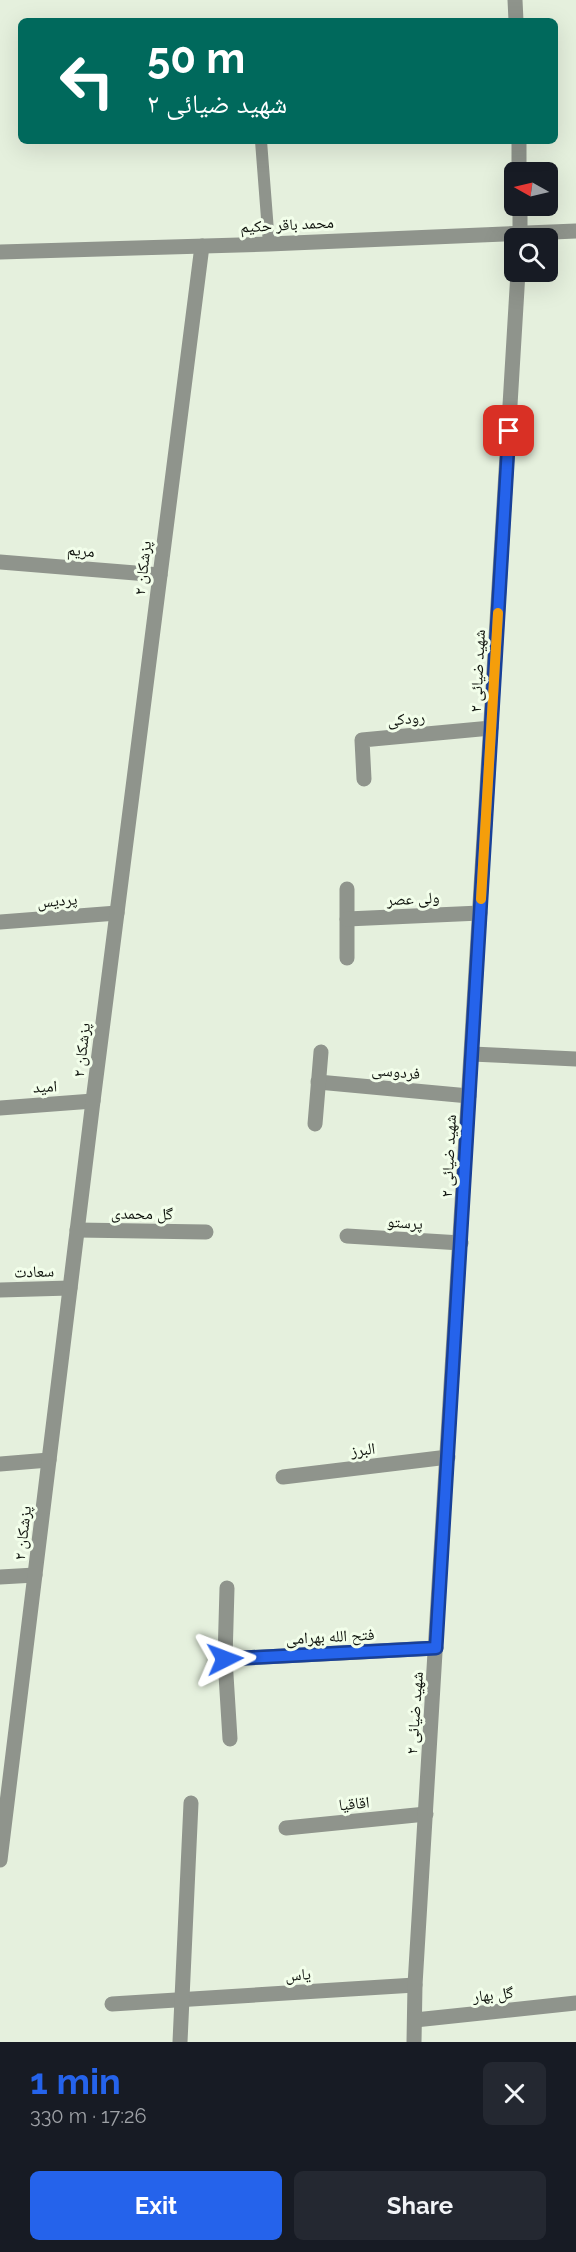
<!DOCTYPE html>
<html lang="en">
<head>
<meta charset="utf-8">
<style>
  body { margin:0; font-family:Raleway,"Noto Naskh Arabic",sans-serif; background:#242831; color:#f1f3f6; height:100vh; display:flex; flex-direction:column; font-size:22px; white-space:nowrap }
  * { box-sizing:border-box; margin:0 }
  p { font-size:20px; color:#9ea1a6 }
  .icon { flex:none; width:33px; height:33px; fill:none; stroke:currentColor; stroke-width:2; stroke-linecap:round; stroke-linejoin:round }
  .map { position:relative; height:2042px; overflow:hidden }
  .panel { display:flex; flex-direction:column; background:#171b24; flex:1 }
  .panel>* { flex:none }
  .top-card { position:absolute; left:18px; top:18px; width:540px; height:126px; border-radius:9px; box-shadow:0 6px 24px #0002; background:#00695c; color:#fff; overflow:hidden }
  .needle { width:39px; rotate:278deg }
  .fabs { position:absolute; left:504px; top:162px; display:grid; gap:12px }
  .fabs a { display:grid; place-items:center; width:54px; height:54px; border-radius:9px; background:#171b24; box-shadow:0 6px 24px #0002; font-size:30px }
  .pin { position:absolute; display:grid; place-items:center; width:51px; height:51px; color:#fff; margin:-26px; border-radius:12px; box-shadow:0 3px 9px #0006 }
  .me { position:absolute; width:66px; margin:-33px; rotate:87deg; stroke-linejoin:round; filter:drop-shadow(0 0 4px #0008) }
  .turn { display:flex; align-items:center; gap:21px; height:126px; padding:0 30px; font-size:27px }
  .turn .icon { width:78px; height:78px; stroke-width:2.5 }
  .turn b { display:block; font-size:42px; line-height:51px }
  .round { display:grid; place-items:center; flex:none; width:63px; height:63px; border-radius:9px; background:#242831 }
  .head { display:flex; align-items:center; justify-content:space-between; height:102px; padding:0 30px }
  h1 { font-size:36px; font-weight:700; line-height:45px; color:#2563eb }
  .cta { display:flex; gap:12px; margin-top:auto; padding:12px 30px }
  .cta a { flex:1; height:69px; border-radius:9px; background:#2563eb; color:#fff; font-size:24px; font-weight:700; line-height:69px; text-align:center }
  .cta a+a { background:#242831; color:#f1f3f6 }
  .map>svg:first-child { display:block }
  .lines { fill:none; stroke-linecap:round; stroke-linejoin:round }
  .service { stroke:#8f948c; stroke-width:12 }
  .minor { stroke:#8f948c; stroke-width:15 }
  .tertiary { stroke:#8f948c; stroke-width:15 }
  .route-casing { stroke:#184099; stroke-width:15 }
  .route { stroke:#2563eb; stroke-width:10 }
  .slow { stroke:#f59e0b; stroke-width:10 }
  .labels { text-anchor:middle; stroke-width:6; stroke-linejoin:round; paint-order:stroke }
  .street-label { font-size:16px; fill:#0e120c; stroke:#f2feea }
</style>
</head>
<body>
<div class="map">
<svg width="576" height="2042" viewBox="0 0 576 2042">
  <rect width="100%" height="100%" fill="#e5f0dd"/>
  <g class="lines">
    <polyline class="service" points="261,141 269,244"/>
    <g class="minor">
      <polyline points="515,0 516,21"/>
      <polyline points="519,141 519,172"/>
      <polyline points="520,206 520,238"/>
      <polyline points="0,562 160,575"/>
      <polyline points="364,779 362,740 491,728"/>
      <polyline points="347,889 347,958"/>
      <polyline points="347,919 480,913"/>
      <polyline points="0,922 117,913"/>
      <polyline points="472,1054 576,1059"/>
      <polyline points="318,1082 469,1096"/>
      <polyline points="0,1108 93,1101"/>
      <polyline points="315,1124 321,1052"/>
      <polyline points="77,1230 206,1232"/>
      <polyline points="347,1236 461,1243"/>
      <polyline points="0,1290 70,1288"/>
      <polyline points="0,1464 49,1460"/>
      <polyline points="283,1477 448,1457"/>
      <polyline points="0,1577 35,1575"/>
      <polyline points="227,1588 225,1659 230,1739"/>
      <polyline points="225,1659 436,1648"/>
      <polyline points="286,1828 426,1814"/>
      <polyline points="0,1860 93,1101 202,246"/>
      <polyline points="112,2004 415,1985"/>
      <polyline points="415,2020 576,2003"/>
      <polyline points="180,2042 191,1803"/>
      <polyline points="414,2042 415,1985 518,272"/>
    </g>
    <polyline class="tertiary" points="0,252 269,244 576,231"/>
  </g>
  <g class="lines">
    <defs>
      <polyline id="route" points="225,1659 436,1648 509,431"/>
    </defs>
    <use href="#route" class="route-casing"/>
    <use href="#route" class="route"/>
    <polyline class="slow" points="481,899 498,613"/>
  </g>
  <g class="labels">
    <g class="street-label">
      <text transform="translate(287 224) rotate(-3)" y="6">محمد باقر حکیم</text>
      <text transform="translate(81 550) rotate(5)" y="6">مریم</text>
      <text transform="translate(142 568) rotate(-83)" y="6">پزشکان ۲</text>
      <text transform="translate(477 671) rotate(-87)" y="6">شهید ضیائی ۲</text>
      <text transform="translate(406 718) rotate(-5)" y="6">رودکی</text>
      <text transform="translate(413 898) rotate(-3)" y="6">ولی عصر</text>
      <text transform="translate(57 900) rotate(-5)" y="6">پردیس</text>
      <text transform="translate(81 1050) rotate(-83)" y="6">پزشکان ۲</text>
      <text transform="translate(396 1071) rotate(5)" y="6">فردوسی</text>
      <text transform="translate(45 1086) rotate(-4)" y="6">امید</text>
      <text transform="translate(448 1156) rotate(-87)" y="6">شهید ضیائی ۲</text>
      <text transform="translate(142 1213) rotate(1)" y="6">گل محمدی</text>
      <text transform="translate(405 1222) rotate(4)" y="6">پرستو</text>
      <text transform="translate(34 1271) rotate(-2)" y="6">سعادت</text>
      <text transform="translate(363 1449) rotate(-7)" y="6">البرز</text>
      <text transform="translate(22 1533) rotate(-83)" y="6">پزشکان ۲</text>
      <text transform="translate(330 1636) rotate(-3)" y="6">فتح الله بهرامی</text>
      <text transform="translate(414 1713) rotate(-86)" y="6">شهید ضیائی ۲</text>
      <text transform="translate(354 1803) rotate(-6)" y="6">اقاقیا</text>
      <text transform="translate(298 1974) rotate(-4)" y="6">یاس</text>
      <text transform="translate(493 1994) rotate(-6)" y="6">گل بهار</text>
    </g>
  </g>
</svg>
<div class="fabs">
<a><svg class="needle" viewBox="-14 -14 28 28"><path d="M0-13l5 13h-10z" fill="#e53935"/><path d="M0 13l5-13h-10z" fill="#9ea1a6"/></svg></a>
<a><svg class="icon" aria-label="search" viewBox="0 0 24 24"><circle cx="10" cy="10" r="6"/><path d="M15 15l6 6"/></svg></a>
</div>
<div class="pin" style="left:509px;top:431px;background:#d93025"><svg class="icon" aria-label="arrive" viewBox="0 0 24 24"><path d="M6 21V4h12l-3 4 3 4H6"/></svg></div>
<svg class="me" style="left:225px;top:1659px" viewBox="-20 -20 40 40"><path d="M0-17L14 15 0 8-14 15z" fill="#2563eb" stroke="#fff" stroke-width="4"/></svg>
<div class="top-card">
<div class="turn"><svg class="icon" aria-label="left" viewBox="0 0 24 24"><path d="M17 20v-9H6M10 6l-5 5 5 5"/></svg><div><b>50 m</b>شهید ضیائی ۲</div></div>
</div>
</div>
<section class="panel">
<div class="head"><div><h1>1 min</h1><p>330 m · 17:26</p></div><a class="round"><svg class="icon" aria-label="close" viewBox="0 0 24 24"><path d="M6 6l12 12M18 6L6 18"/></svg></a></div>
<div class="cta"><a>Exit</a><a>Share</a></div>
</section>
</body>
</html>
